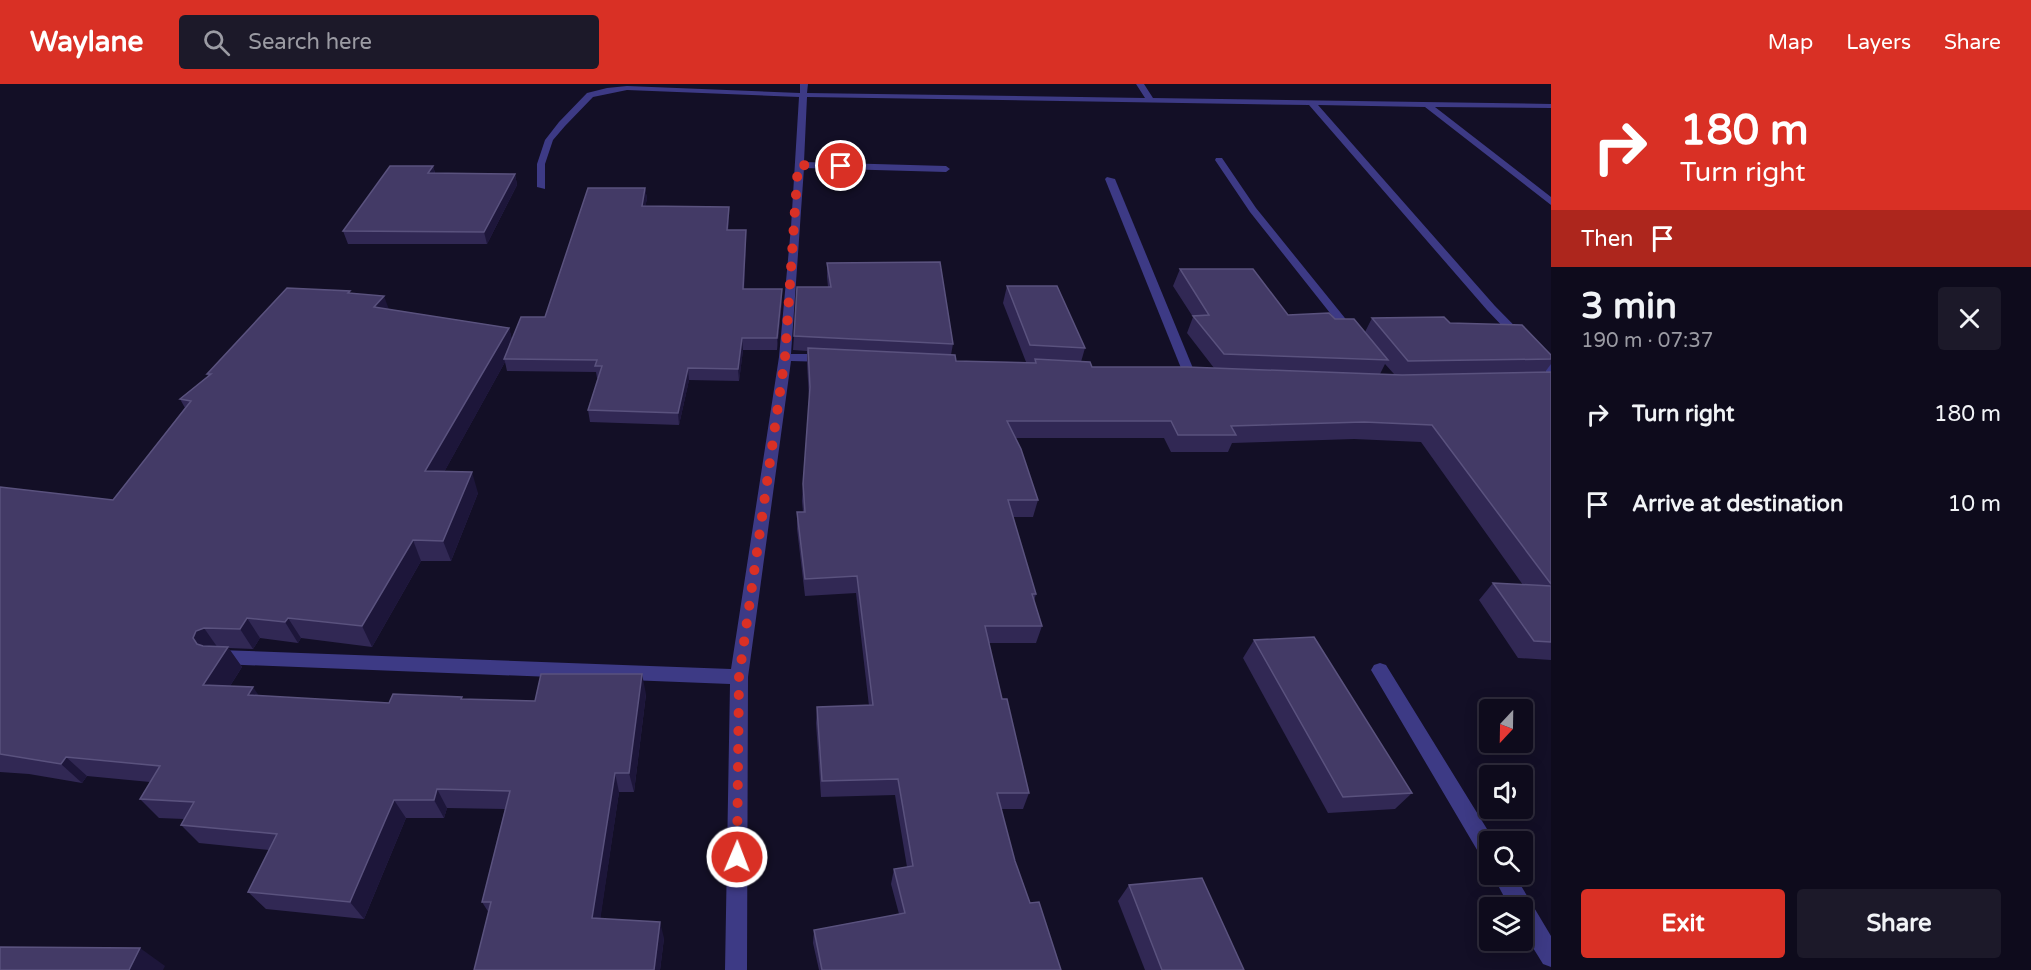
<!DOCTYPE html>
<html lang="en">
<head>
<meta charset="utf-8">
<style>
  body { margin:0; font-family:"Varela Round",sans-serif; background:#1c1929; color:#f1f3f6; height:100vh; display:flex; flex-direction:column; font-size:22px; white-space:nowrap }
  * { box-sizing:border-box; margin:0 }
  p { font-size:20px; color:#9b9ba3 }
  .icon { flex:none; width:33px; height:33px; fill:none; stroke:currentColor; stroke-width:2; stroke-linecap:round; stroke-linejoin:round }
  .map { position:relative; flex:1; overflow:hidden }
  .side { display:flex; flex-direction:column; background:#0e0b1c; width:480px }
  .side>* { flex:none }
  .hud { background:#d93025; color:#fff; overflow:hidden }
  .needle { width:39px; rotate:202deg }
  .fabs { position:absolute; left:1479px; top:615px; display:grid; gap:12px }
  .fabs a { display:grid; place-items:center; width:54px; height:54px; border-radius:6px; background:#0e0b1c; box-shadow:0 3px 15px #0003,0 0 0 2px #2e2b3b; font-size:30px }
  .pin { position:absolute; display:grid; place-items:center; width:51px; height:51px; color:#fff; margin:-26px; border:3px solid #fff; border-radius:50%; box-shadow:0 2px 6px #0007 }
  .me { position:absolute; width:66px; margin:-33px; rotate:1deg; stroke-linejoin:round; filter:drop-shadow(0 0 4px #0008) }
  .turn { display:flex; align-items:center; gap:21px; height:126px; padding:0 30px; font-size:27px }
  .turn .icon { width:78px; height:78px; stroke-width:2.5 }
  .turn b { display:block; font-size:42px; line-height:51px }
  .then { display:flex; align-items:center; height:57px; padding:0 30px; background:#0003; gap:12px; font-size:22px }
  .round { display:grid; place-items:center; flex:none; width:63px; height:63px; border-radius:6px; background:#1c1929 }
  .head { display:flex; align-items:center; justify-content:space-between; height:102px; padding:0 30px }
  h1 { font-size:36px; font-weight:700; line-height:45px }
  .primary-button { display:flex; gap:12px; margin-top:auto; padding:12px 30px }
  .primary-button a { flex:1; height:69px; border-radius:6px; background:#d93025; color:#fff; font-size:24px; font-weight:700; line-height:69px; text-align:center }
  .primary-button a+a { background:#1c1929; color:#f1f3f6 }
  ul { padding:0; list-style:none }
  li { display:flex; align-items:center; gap:18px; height:90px; padding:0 30px }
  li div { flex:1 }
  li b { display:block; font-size:22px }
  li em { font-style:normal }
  header { display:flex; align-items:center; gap:36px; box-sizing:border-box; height:84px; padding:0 30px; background:#d93025; color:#fff }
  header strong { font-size:28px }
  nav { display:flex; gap:33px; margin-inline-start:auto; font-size:21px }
  .search { width:420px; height:54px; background:#1c1929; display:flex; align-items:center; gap:15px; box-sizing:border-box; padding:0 21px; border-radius:6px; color:#9b9ba3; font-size:22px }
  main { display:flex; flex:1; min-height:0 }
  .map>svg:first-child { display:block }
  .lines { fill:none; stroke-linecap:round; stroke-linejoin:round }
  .minor { fill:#3d3a85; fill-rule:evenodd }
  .wall { fill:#312854; fill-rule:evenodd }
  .shaded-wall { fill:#1d163a }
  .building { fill:#433a66; stroke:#5a527e; stroke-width:1.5 }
  .route { stroke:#d93025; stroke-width:10; stroke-dasharray:0 18 }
</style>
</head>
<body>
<header>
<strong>Waylane</strong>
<div class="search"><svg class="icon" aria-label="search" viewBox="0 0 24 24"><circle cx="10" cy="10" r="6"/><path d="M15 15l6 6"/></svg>Search here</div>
<nav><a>Map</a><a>Layers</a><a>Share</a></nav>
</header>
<main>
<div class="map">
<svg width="1551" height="886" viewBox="0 0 1551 886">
  <rect width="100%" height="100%" fill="#130f26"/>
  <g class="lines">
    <g class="minor">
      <polygon points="800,0 808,0 807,9 1145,14 1136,0 1144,0 1153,14 1551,20 1551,24 1435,23 1551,113 1551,121 1425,23 1318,21 1495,222 1551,279 1551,290 1547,289 1487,226 1309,21 807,13 804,78 946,82 950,85 946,88 804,84 791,270 827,270 833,274 827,278 791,277 748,593 747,886 725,886 730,600 219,580 213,578 210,573 213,568 219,566 731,585 779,273 791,143 799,13 627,6 593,13 565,42 553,56 545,80 545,105 537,103 537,80 545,56 559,38 587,9 607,4 627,2 800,9"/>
      <polygon points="1216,74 1222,74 1256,124 1357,249 1357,253 1349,253 1250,128 1215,76"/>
      <polygon points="1107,93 1115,95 1197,294 1195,297 1187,297 1185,294 1105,95"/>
      <polygon points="1380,579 1386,581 1495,758 1490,758 1490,779 1483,776 1374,591 1371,586 1374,581"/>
      <polygon points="1492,790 1514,790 1551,852 1551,883 1543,880 1522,846 1522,824 1510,824"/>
    </g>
  </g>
  <g class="wall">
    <polygon points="433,82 435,89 515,90 517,101 487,160 348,160 343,147"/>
    <polygon points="645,104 647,115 645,122 729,134 728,146 746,146 744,205 782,205 782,217 777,266 743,266 739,297 689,296 679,341 590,338 588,326 598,294 597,294 596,288 507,287 505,278 444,388 478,409 451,477 421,477 372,563 301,554 298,559 260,554 253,565 228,564 242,583 230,602 259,612 389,619 463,615 535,617 646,610 634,708 619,708 600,835 664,854 660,886 474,886 489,829 482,818 505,725 447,724 444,734 406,734 364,835 266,825 248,808 269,766 199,759 181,741 184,735 159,734 140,715 150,698 87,692 82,699 29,690 0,688 0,403 113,416 185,324 180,315 208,292 207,290 351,209 388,225 509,244 512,256 545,233"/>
    <path d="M 827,179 L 953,260 L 951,271 L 956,277 L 1026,278 L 1003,219 L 1007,202 L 1085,264 L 1081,278 L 1092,283 L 1214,284 L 1187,249 L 1193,233 L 1173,202 L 1180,185 L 1288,231 L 1335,235 L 1365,248 L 1372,234 L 1450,239 L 1551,271 L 1551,280 L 1545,288 L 1551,288 L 1551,576 L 1518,574 L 1479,516 L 1493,499 L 1523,501 L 1421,358 L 1354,355 L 1232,359 L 1228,368 L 1171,368 L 1164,354 L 1015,354 L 1038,416 L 1033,433 L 1013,433 L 1036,510 L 1034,517 L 1042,542 L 1036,559 L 989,559 L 1002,615 L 1029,709 L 1023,725 L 1001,725 L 1015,777 L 1030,819 L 1061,886 L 819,886 L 813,859 L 814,846 L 899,830 L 891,800 L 894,785 L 907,783 L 895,711 L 821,713 L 816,639 L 817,623 L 869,622 L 856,509 L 805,512 L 797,445 L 797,428 L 803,428 L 802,417 L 803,400 L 809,314 L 807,280 L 807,267 L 793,266 L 794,252 L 828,203 L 827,193 ZM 1385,280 L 1394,290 L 1380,290 Z"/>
    <polygon points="1254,556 1412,709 1395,725 1328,729 1243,574"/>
    <polygon points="1129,801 1244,886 1145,886 1118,817"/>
  </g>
  <g class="shaded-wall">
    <polygon points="433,82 436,94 428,89"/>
    <polygon points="515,90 517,101 487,160 484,148"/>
    <polygon points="645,104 647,115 643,132 642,122"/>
    <polygon points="729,123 729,134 728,157 727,146"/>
    <polygon points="746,146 746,157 744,217 743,205"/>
    <polygon points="782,205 782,217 777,266 777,254"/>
    <polygon points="384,212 391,231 374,223"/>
    <polygon points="509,244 514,263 504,275 505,278 433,408 425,387"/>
    <polygon points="742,254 743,266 739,297 738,285"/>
    <polygon points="688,284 689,296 679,341 678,329"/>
    <polygon points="472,388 478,409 451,477 443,457"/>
    <polygon points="413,456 421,477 372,563 362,542"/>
    <polygon points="247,534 260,554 253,565 240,545"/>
    <polygon points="288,534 301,554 298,559 285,538"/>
    <polygon points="204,544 218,564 208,574 193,554 196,547"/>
    <polygon points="228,563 242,583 218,621 203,601"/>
    <polygon points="642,590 646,610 634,708 629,689"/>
    <polygon points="253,603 267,623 248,611"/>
    <polygon points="66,673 87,692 82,699 61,680"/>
    <polygon points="615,689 619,708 598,851 592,834"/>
    <polygon points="437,705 447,724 444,734 434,716"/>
    <polygon points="394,716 406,734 364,835 350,818"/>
    <polygon points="660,838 664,854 660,886 654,886"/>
    <polygon points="140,864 165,882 163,886 129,886"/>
  </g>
  <g class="building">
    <polygon points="390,82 433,82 428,89 515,90 484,148 343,147"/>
    <polygon points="588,104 645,104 642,122 729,123 727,146 746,146 743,205 782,205 777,254 742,254 738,285 688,284 678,329 588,326 602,282 595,282 597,276 504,275 521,233 545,233"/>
    <polygon points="940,178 953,260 794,252 797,203 831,203 827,179"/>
    <polygon points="1180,185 1253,185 1288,231 1329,229 1335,235 1354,235 1388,276 1224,270 1193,232 1209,231"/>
    <polygon points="1007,202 1057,202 1085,264 1030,261"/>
    <polygon points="287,204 350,207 348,209 384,212 374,223 509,244 425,387 472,388 443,457 413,456 362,542 288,534 285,538 247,534 240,545 204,544 196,547 193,554 197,560 203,562 228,563 203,601 253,603 248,611 389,619 393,610 462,613 461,615 535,617 541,590 642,590 629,689 615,689 592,834 660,838 654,886 474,886 491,818 482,818 510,707 437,705 434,716 394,716 350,818 248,808 277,750 181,741 194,718 140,715 160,682 66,673 61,680 0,670 0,403 113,416 191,317 180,315 211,290 207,290"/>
    <polygon points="1444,233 1450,239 1522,241 1551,271 1551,275 1408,277 1372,234"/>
    <polygon points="808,264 955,271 956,277 1036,279 1035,275 1090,278 1092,283 1187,283 1402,291 1551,288 1551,500 1432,341 1364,338 1231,342 1236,351 1178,351 1171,337 1007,337 1021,365 1038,416 1008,416 1036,510 1032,510 1042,542 985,542 1002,615 1007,615 1029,709 997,709 1015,777 1030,819 1039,818 1061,886 822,886 814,846 905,829 894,785 913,782 898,695 822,697 817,623 873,621 857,492 805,495 797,428 805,428 803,400 810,303"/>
    <polygon points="1493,499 1551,502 1551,558 1534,557"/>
    <polygon points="1314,553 1412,709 1343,713 1254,556"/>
    <polygon points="1202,794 1244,886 1162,886 1129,801"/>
    <polygon points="0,863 140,864 129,886 0,886"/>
  </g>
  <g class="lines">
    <polyline class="route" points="737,773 739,593 785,273 798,81 841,82"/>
  </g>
</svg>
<div class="fabs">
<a><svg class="needle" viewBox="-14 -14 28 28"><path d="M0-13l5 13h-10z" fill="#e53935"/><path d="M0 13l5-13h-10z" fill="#9b9ba3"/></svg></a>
<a><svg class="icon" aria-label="sound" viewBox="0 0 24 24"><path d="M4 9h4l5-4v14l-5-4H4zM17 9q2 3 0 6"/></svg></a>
<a><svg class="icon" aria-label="search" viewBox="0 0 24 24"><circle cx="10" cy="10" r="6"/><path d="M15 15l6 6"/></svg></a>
<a><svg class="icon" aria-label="layers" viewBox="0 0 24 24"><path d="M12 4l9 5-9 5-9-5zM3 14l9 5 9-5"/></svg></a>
</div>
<div class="pin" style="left:841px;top:82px;background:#d93025"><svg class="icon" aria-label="arrive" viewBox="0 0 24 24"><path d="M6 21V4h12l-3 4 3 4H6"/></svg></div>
<svg class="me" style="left:737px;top:773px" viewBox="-20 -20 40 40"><circle r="17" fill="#d93025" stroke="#fff" stroke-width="3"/><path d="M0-11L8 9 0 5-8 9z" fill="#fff"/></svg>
</div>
<section class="side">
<div class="hud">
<div class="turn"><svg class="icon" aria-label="right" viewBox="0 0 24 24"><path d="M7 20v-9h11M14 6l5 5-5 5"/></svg><div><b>180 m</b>Turn right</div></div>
<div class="then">Then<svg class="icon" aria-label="arrive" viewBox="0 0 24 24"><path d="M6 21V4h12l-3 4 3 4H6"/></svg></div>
</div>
<div class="head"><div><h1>3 min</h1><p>190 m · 07:37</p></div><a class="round"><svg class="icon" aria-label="close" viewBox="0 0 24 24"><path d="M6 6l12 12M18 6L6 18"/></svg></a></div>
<ul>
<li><svg class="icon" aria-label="right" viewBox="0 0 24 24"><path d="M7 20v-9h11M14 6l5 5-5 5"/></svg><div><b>Turn right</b></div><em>180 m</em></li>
<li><svg class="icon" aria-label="arrive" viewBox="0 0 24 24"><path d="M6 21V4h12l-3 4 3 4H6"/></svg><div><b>Arrive at destination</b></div><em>10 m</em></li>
</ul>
<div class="primary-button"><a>Exit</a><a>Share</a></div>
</section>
</main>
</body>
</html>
